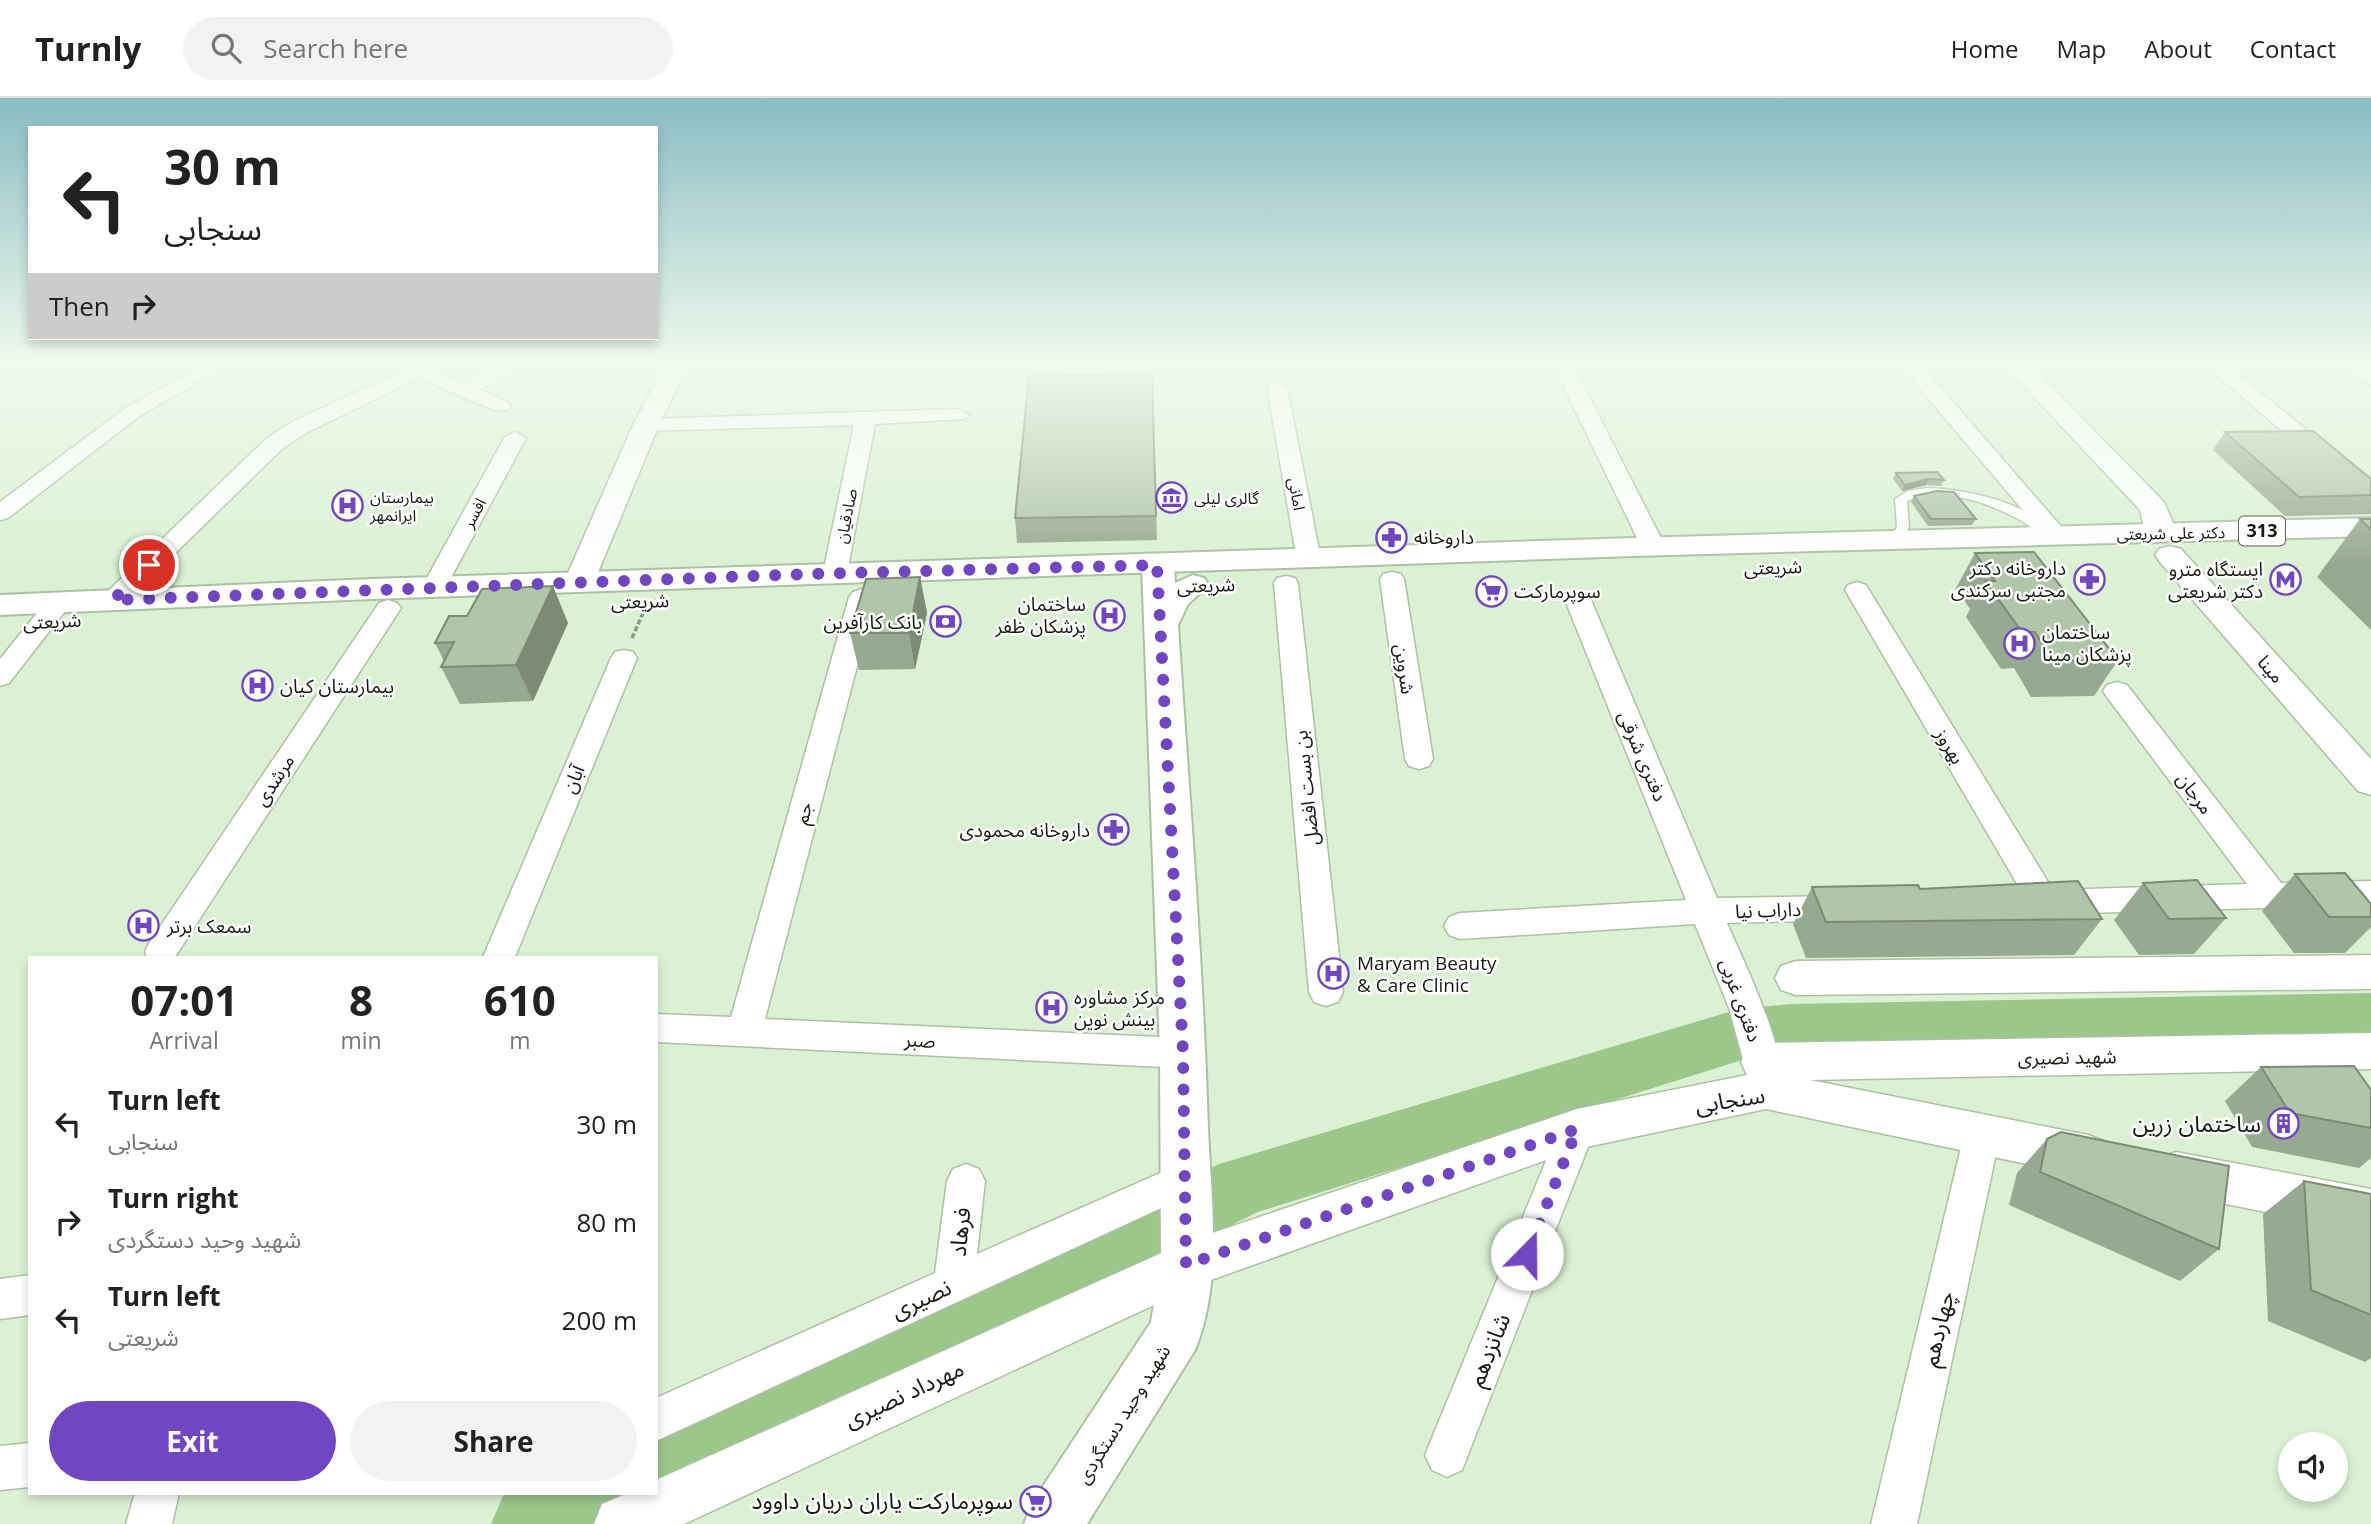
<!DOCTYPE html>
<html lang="en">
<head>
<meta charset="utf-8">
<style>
  body { margin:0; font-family:"Open Sans","Noto Sans Arabic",sans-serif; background:#f2f2f2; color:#222; height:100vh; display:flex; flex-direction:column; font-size:26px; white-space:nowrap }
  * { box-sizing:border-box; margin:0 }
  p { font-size:23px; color:#767676 }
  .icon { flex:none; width:38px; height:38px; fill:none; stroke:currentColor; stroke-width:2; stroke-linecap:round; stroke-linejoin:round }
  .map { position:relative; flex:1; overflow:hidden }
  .details { position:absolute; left:28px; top:858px; width:630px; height:539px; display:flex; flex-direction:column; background:#fff; border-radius:0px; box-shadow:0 4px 10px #0003 }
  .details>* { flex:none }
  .hud { position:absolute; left:28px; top:28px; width:630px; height:214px; border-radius:0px; box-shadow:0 4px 10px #0003; background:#fff; color:#222; overflow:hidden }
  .fabs { position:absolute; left:2278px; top:1334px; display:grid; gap:14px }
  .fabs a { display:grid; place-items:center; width:70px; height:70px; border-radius:50%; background:#fff; box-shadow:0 4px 10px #0003; font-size:35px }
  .pin { position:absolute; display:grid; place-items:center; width:60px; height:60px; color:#fff; margin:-30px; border:4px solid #fff; border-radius:50%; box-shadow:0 2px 7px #0007 }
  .me { position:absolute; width:77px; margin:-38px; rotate:22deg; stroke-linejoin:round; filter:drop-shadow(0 0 5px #0008) }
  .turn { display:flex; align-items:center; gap:24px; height:147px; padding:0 21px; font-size:32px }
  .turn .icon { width:91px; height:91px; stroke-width:2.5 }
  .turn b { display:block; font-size:49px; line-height:60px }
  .then { display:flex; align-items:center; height:66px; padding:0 21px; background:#0003; gap:14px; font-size:26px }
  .eta { display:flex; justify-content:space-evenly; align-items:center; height:119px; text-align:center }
  .eta b { font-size:42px; font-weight:700; line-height:49px }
  .button { display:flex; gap:14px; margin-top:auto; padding:14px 21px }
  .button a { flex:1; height:80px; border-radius:42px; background:#7047c0; color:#fff; font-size:28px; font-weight:700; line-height:80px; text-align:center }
  .button a+a { background:#f2f2f2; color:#222 }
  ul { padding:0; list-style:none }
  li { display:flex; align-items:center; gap:21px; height:98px; padding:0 21px }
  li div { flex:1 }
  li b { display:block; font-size:26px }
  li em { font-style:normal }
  header { display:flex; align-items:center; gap:42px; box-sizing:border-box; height:98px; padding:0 35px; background:#fff; border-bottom:2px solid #e0e0e0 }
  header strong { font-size:33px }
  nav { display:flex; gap:38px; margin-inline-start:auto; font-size:24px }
  .search { width:490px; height:63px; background:#f2f2f2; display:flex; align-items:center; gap:18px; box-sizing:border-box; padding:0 24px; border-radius:38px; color:#767676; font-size:26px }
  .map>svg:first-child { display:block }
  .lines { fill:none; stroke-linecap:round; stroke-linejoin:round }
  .river { fill:#9cc78b; fill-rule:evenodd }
  .service-casing { stroke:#acc0a4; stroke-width:3 }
  .minor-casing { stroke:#acc0a4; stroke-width:3 }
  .tertiary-casing { stroke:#acc0a4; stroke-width:3 }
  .secondary-casing { stroke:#acc0a4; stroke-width:4 }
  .primary-casing { stroke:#acc0a4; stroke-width:4 }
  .path { stroke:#899883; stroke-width:3.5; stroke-dasharray:5 2.5; stroke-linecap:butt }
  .service { fill:#fff; fill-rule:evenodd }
  .minor { fill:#fff; fill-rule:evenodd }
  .tertiary { fill:#fff; fill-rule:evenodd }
  .secondary { fill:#fff; fill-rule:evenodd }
  .primary { fill:#fff; fill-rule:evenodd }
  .wall { fill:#98a991 }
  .shaded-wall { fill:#7c8a76 }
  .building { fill:#b1c5a9; stroke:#7c8a76; stroke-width:2 }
  .route { stroke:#7047c0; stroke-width:12; stroke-dasharray:0 21.6 }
  .labels { text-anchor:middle; stroke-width:5; stroke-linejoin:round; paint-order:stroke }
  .far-street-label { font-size:16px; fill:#141b11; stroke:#fff }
  .far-poi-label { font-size:16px; fill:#141b11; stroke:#fff; text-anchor:start }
  .shield { fill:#fff; stroke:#5a5f58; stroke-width:2 }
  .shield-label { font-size:18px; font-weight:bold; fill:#141b11 }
  .poi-label { font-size:19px; fill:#141b11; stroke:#fff; text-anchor:start }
  .street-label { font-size:19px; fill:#141b11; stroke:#fff }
  .near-street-label { font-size:23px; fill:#141b11; stroke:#fff }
  .near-poi-label { font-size:23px; fill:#141b11; stroke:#fff; text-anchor:end }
</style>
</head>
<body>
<header>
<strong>Turnly</strong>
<div class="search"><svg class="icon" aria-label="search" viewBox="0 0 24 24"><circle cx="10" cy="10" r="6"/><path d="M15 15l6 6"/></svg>Search here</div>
<nav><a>Home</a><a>Map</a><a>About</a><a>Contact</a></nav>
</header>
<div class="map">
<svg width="2371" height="1426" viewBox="0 0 2371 1426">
  <rect width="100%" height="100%" fill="#dcf1d4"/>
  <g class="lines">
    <polygon class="river" points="2371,895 2371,945 1791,956 1739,963 1258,1114 683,1393 656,1405 636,1396 625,1423 618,1426 491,1426 503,1398 509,1395 656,1395 656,1326 1219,1066 1739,911 1791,906"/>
    <defs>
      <path id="service" d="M 1926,390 C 1969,391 2027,405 2059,436 L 2057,439 C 2043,441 2030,427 2018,421 C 1989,405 1939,387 1907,403 L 1909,429 L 1898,446 L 1890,446 L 1888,443 L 1897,429 L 1895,401 L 1908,393 Z"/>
      <g id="minor">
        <polygon points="203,267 227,267 138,319 8,420 0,422 0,404 124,311"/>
        <polygon points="415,267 440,267 434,273 463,285 500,267 525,267 480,292 508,304 511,308 508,312 494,312 418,280 308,334 283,350 122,507 104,507 100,502 104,497 267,340 292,324"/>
        <polygon points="1553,267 1573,267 1665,448 1661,453 1645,453 1641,448"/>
        <polygon points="1900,267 1921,267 2064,432 2068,437 2064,442 2048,442"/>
        <polygon points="2205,267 2227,267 2371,385 2371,404 2363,402"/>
        <polygon points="2342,267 2365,267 2371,271 2371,286 2364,284"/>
        <polygon points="1277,283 1287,289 1321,462 1318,467 1300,467 1297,462 1267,289"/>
        <polygon points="958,311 969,317 965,321 875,326 847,475 844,480 826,480 823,475 854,327 646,333 635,327 646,321"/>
        <polygon points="515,334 526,340 446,489 443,494 425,494 422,489 504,340"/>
        <polygon points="1392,474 1401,476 1404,481 1433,661 1429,668 1419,671 1409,668 1405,661 1380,481 1383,476"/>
        <polygon points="1286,478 1295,480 1298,485 1343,894 1338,904 1326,908 1314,904 1309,894 1274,485 1277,480"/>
        <polygon points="1857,484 1866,487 1869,492 2053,792 2247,786 2107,599 2103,593 2107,587 2117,584 2127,587 2281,785 2371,783 2371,807 2051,816 2033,813 1845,492 1848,487"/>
        <polygon points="862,491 871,494 875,499 765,921 1183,940 1195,945 1201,955 1195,965 1183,970 656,944 656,916 731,919 849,499 853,494"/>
        <path d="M 1578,494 L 1587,497 L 1591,502 L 1717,800 L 1841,798 L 1852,801 L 1857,810 L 1852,819 L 1841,822 L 1727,825 C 1742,860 1794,965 1779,998 L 1766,1002 L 1753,998 L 1729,910 L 1695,826 L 1460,841 L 1449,837 L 1444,828 L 1449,819 L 1460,815 L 1686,802 L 1565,502 L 1569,497 Z"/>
        <polygon points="59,496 68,499 72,504 9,585 0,588 0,561 50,499"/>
        <polygon points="388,502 397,505 401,510 175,859 147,859 145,854 149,845 379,505"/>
        <polygon points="624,552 633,554 637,560 515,859 483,859 611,560 615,554"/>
        <polygon points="1577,1015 1590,1020 1595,1031 1462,1372 1447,1379 1432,1372 1425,1357 1559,1031 1564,1020"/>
        <polygon points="1982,1021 1995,1025 2000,1037 1917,1426 1871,1426 1964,1037 1969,1025"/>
        <polygon points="1185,1064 1198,1069 1204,1081 1198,1093 656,1343 656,1300 935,1175 947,1083 953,1071 966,1066 979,1071 985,1083 977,1156"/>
        <polygon points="30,1177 30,1217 0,1221 0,1181"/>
        <polygon points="30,1345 30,1389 0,1392 0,1348"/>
        <polygon points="135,1395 179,1395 172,1426 126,1426"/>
      </g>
      <g id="tertiary">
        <polygon points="664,267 688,267 659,327 594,484 590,490 579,493 568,490 564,484 633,327"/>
        <polygon points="2004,267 2030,267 2164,404 2173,425 2162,442 2152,445 2142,442 2137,436 2143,425 2140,412"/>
        <polygon points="2170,448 2181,451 2371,661 2371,697 2358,693 2159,463 2155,457 2159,451"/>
        <polygon points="2371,857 2371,891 1796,897 1781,892 1775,880 1781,868 1796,863"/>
        <polygon points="2371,935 2371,971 1810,982 2088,1037 2104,1043 2111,1058 2104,1073 2088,1079 1766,1011 1577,1051 1197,1187 684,1426 594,1426 602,1406 628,1395 656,1395 656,1382 1186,1144 1577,1011 1747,977 1741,964 1748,951 1763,945"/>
        <polygon points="2176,1054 2371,1091 2371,1135 2176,1096 2160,1090 2153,1075 2160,1060"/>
      </g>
      <path id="secondary" d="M 1158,458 L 1169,460 L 1174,467 L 1175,485 L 1193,477 L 1204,480 L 1209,487 L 1188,506 L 1178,527 C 1189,695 1203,863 1208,1031 C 1211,1102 1223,1184 1195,1252 L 1087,1426 L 1024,1426 L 1032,1405 L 1151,1224 L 1161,1164 L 1160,955 L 1142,467 L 1147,460 Z"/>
      <polygon id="primary" points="2371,420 2371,438 1634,458 372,501 0,517 0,497 372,481 1634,440"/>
    </defs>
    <use href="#service" class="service-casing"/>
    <use href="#minor" class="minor-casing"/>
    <use href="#tertiary" class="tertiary-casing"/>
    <use href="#secondary" class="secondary-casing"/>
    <use href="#primary" class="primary-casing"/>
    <polyline class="path" points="632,540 647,506"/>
    <use href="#service" class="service"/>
    <use href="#minor" class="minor"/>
    <use href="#tertiary" class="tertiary"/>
    <use href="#secondary" class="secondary"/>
    <use href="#primary" class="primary"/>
  </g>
  <g class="wall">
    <polygon points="1152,276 1157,442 1017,445 1015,420"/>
    <polygon points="2225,334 2371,381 2371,416 2285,418 2213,352"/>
    <polygon points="1896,375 1944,382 1941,388 1926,387 1902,393 1893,381"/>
    <polygon points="1914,398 1976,421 1972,427 1928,428 1911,404"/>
    <polygon points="2360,421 2371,421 2371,532 2317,479"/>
    <polygon points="1975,455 2118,562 2094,598 2031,599 2014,570 2001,571 1966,519 1970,511 1956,490"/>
    <polygon points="920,479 927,515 915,571 859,572 850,535"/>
    <polygon points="568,525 533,603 460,606 441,569 444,563 435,545"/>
    <polygon points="2295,776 2371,806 2371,829 2345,855 2294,855 2262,813"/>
    <polygon points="2143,785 2226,820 2194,856 2139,857 2114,822"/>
    <polygon points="1812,789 1920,791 2102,821 2074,857 1806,860 1793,826"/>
    <polygon points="2261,969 2371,1030 2371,1060 2359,1070 2252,1049 2225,1003"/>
    <polygon points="2047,1041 2219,1151 2180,1183 2009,1107 2017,1075"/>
    <polygon points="2304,1083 2371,1096 2371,1260 2365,1264 2268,1223 2263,1116"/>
  </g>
  <g class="shaded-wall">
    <polygon points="1928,381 1926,387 1902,393 1905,387"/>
    <polygon points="920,479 927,515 915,571 909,535"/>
    <polygon points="553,488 568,525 533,603 516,567"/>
  </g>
  <g class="building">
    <polygon points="1152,276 1156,418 1015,420 1029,278"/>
    <polygon points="2313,333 2371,381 2371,397 2299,399 2225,334"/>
    <polygon points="1937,374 1944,382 1928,381 1905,387 1896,375"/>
    <polygon points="1937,393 1954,394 1976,421 1931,421 1914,398"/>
    <polygon points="2360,421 2371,421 2371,432"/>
    <polygon points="2034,454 2118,562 2053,563 2035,534 2022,534 1985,483 1995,483 1975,455"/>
    <polygon points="920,479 909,535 850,535 866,481"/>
    <polygon points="553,488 516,567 441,569 454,544 435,545 449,518 467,518 482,491"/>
    <polygon points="2345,775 2371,806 2371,819 2329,819 2295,776"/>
    <polygon points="2197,782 2226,820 2169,821 2143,785"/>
    <polygon points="2078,783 2102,821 1826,824 1812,789 1918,787 1920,791"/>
    <polygon points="2354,968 2371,992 2371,1030 2290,1015 2261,969"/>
    <polygon points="2061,1034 2229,1068 2219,1151 2040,1074 2047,1041"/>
    <polygon points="2304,1083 2371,1096 2371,1217 2311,1192"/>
  </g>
  <linearGradient id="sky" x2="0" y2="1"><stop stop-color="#89bcc3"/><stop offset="0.57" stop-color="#eff9ec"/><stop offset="1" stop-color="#eff9ec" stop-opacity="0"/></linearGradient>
  <rect width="2371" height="466" fill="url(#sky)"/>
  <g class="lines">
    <polyline class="route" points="149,467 113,502 808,476 1157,467 1183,955 1186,1167 1577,1031 1527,1156"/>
  </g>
  <defs>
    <symbol id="museum-ring" viewBox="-11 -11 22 22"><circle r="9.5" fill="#fff" stroke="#7047c0" stroke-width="1.5"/><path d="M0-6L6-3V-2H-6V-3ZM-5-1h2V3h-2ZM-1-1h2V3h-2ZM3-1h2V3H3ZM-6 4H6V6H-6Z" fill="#7047c0"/></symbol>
    <symbol id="hospital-ring" viewBox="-11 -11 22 22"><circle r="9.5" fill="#fff" stroke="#7047c0" stroke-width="1.5"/><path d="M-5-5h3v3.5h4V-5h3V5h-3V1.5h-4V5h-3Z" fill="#7047c0"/></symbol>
    <symbol id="pharmacy-ring" viewBox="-11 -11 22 22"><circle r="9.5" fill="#fff" stroke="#7047c0" stroke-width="1.5"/><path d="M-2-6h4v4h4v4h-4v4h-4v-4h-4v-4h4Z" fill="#7047c0"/></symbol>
    <symbol id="metro-ring" viewBox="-11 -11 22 22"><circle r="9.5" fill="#fff" stroke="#7047c0" stroke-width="1.5"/><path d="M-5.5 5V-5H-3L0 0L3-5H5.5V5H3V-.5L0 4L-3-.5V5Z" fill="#7047c0"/></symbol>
    <symbol id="supermarket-ring" viewBox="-11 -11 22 22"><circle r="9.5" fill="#fff" stroke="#7047c0" stroke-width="1.5"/><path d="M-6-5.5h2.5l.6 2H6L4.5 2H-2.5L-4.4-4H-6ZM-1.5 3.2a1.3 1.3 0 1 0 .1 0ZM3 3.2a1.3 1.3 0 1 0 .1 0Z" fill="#7047c0"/></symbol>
    <symbol id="bank-ring" viewBox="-11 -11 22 22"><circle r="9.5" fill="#fff" stroke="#7047c0" stroke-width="1.5"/><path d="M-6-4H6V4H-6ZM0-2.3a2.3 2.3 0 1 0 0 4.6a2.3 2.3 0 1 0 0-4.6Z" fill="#7047c0"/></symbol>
    <symbol id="building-ring" viewBox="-11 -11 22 22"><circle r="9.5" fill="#fff" stroke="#7047c0" stroke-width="1.5"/><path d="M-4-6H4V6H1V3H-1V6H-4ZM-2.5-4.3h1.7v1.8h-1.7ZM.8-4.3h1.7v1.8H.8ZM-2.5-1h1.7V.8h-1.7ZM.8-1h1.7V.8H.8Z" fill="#7047c0"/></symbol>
  </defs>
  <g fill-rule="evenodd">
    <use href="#museum-ring" x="1154" y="382" width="35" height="35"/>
    <use href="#hospital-ring" x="330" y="390" width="35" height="35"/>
    <use href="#pharmacy-ring" x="1374" y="422" width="35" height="35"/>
    <use href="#pharmacy-ring" x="2072" y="464" width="35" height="35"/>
    <use href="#metro-ring" x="2268" y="464" width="35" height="35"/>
    <use href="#supermarket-ring" x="1474" y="476" width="35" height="35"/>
    <use href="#hospital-ring" x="1092" y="500" width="35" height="35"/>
    <use href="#bank-ring" x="928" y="506" width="35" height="35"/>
    <use href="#hospital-ring" x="2002" y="528" width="35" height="35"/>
    <use href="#hospital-ring" x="240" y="570" width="35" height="35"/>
    <use href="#pharmacy-ring" x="1096" y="714" width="35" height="35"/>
    <use href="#hospital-ring" x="126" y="810" width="35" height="35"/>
    <use href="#hospital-ring" x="1316" y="858" width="35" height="35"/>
    <use href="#hospital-ring" x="1034" y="892" width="35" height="35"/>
    <use href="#building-ring" x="2266" y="1008" width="35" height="35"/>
    <use href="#supermarket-ring" x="1018" y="1386" width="35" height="35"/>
  </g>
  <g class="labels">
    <g class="far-street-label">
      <text transform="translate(1297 396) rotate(80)" y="6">امانی</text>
      <text transform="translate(474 415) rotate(-62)" y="6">افسر</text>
      <text transform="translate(846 418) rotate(-79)" y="6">صادقیان</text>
      <text transform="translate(2171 435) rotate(-1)" y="6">دکتر علی شریعتی</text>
    </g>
    <g class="far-poi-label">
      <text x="370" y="405">بیمارستان<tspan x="370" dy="18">ایرانمهر</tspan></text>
      <text x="1194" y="406">گالری لیلی</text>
    </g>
    <rect class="shield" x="2239" y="418.5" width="46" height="29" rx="5"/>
    <g class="shield-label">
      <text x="2262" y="439">313</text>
    </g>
    <g class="poi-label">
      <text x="1414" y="446">داروخانه</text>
      <text x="2066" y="477" text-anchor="end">داروخانه دکتر<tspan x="2066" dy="22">مجتبی سرکندی</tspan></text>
      <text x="2263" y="478" text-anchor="end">ایستگاه مترو<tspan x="2263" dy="22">دکتر شریعتی</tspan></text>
      <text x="1514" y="500">سوپرمارکت</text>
      <text x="1086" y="513" text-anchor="end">ساختمان<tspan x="1086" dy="22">پزشکان ظفر</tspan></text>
      <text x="922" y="531" text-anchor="end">بانک کارآفرین</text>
      <text x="2042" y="541">ساختمان<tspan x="2042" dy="22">پزشكان مينا</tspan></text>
      <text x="280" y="595">بیمارستان کیان</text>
      <text x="1090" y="739" text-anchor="end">داروخانه محمودی</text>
      <text x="167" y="835">سمعک برتر</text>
      <text x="1357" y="872">Maryam Beauty<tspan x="1357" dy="22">&amp; Care Clinic</tspan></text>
      <text x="1074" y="906">مرکز مشاوره<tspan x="1074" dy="22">بینش نوین</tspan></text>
    </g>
    <g class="street-label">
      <text transform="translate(1773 469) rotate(-2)" y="7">شریعتی</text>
      <text transform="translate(1206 487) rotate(-2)" y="7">شریعتی</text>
      <text transform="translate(640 503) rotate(-2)" y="7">شریعتی</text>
      <text transform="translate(52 523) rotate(-3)" y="7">شریعتی</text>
      <text transform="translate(1405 571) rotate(82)" y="7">شروین</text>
      <text transform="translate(2271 571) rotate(49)" y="7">مینا</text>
      <text transform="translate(1950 648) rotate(59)" y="7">بهروز</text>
      <text transform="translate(1643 658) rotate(67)" y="7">دفتری شرقی</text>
      <text transform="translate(573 681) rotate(-67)" y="7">آبان</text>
      <text transform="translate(274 682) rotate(-57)" y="7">مرشدی</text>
      <text transform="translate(1306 690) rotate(-96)" y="7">بن بست افضل</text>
      <text transform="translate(2195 695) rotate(53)" y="7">مرجان</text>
      <text transform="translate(803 715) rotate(-75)" y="7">جم</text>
      <text transform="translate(1768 812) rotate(-2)" y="7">داراب نیا</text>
      <text transform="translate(1741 902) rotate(70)" y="7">دفتری غربی</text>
      <text transform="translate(920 942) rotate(3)" y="7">صبر</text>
      <text transform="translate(2067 959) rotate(-1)" y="7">شهید نصیری</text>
      <text transform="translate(1123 1316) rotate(-58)" y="7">شهید وحید دستگردی</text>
    </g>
    <g class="near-street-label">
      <text transform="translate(1730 1002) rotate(-9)" y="8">سنجابی</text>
      <text transform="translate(960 1134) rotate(-84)" y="8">فرهاد</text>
      <text transform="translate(921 1201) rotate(-25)" y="8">نصیری</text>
      <text transform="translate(1938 1231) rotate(-77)" y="8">چهاردهم</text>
      <text transform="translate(1489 1252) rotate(-68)" y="8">شانزدهم</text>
      <text transform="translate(904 1296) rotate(-25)" y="8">مهرداد نصیری</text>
    </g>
    <g class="near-poi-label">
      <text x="2261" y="1034">ساختمان زرین</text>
      <text x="1013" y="1411">سوپرمارکت یاران دریان داوود</text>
    </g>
  </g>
</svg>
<div class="fabs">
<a><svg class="icon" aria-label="sound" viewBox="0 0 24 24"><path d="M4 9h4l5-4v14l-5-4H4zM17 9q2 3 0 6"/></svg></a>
</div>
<div class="pin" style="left:149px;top:467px;background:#d93025"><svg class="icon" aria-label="arrive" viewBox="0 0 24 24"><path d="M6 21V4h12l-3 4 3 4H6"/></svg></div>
<svg class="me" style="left:1527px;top:1156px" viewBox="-20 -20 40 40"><circle r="19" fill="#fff"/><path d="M0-13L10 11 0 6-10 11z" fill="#7047c0"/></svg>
<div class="hud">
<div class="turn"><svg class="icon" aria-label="left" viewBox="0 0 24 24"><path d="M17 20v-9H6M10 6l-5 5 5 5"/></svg><div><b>30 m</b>سنجابی</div></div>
<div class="then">Then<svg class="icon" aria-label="right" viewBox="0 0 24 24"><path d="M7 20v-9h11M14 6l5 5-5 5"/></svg></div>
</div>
<section class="details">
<div class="eta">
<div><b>07:01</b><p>Arrival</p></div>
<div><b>8</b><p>min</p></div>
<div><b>610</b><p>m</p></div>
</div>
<ul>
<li><svg class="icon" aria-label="left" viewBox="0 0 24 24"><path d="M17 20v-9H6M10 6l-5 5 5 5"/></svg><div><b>Turn left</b><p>سنجابی</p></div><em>30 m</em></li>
<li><svg class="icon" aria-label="right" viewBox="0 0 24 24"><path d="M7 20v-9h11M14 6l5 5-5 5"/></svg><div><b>Turn right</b><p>شهید وحید دستگردی</p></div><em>80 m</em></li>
<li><svg class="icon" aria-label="left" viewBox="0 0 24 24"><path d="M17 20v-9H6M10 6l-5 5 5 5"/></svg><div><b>Turn left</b><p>شریعتی</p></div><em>200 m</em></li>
</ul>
<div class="button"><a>Exit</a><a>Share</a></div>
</section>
</div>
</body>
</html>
